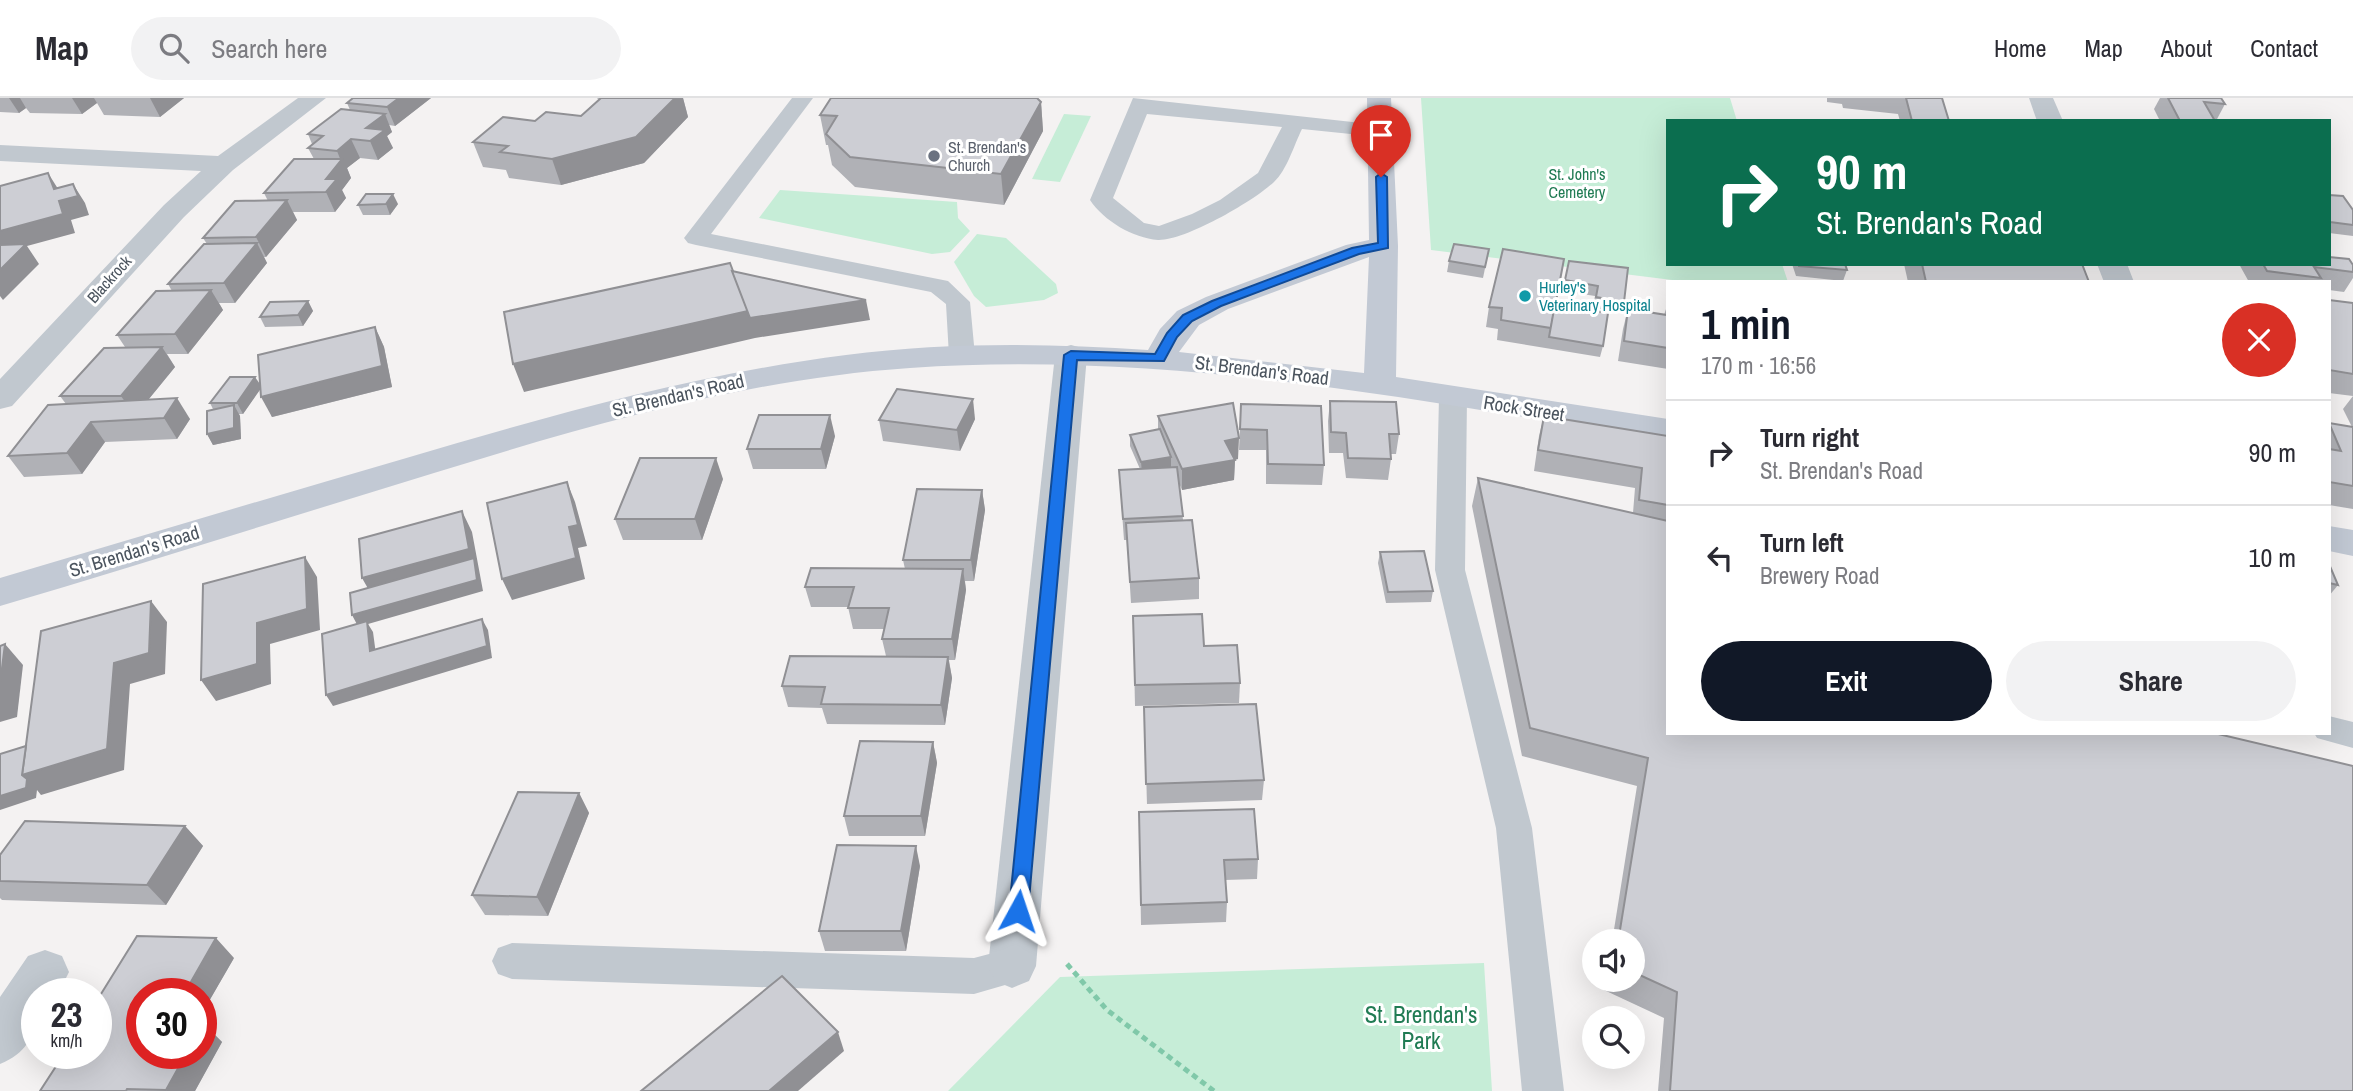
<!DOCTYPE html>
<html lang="en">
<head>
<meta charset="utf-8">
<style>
  body { margin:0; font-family:"Archivo Narrow",sans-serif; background:#f2f2f3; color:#2b2b33; height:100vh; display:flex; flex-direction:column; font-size:26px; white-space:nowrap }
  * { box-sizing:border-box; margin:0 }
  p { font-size:23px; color:#7c7c81 }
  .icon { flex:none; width:38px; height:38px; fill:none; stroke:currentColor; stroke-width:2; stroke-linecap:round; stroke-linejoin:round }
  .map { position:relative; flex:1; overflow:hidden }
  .panel { position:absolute; left:1666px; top:182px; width:665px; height:455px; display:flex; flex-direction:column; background:#fff; border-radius:0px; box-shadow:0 7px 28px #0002 }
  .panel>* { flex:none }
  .banner { position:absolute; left:1666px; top:21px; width:665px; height:147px; border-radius:0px; box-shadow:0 7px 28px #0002; background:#0b6e4f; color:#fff; overflow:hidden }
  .controls { position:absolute; left:1582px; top:831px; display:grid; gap:14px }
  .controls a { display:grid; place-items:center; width:63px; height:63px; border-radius:50%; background:#fff; box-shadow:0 7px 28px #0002; font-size:35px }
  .speed { position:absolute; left:21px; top:880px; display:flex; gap:14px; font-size:35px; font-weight:700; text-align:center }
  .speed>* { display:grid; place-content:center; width:91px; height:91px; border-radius:50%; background:#fff; box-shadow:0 7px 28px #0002; line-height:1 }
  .speed small { font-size:18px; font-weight:400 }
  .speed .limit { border:10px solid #d22; background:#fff; color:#111 }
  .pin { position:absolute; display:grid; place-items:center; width:60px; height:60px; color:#fff; margin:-72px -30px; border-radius:50% 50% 50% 0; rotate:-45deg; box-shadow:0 0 7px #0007 }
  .pin .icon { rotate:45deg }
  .me { position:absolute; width:77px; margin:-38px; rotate:5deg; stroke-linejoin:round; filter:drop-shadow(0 0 5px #0008) }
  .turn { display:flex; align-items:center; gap:24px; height:147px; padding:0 35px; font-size:32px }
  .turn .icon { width:91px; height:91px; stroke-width:2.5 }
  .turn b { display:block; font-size:49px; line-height:60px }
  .round { display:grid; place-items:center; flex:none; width:74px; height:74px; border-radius:37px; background:#f2f2f3 }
  .headline { display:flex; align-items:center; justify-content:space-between; height:119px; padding:0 35px }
  h1 { font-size:42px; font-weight:700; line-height:52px; color:#111827 }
  .primary-button { display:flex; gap:14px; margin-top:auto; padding:14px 35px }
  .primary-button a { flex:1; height:80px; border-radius:42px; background:#111827; color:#fff; font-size:28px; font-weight:700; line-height:80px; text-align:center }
  .primary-button a+a { background:#f2f2f3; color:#2b2b33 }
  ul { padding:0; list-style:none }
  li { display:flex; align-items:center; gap:21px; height:105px; padding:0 35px; border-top:2px solid #e1e1e2 }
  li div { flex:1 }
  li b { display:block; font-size:26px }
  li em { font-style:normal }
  header { display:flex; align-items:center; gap:42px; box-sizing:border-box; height:98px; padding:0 35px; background:#fff; border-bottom:2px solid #e1e1e2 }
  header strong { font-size:33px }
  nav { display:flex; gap:38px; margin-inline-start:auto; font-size:24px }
  .search { width:490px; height:63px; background:#f2f2f3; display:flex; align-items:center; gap:18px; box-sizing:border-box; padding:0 24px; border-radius:38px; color:#7c7c81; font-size:26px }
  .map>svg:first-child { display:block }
  .green { fill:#c6edd7 }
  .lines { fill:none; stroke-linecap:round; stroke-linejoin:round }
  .path { stroke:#80c8a9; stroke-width:5; stroke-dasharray:6 4.5; stroke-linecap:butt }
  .lane { fill:#c1c8cf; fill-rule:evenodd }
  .street { fill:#c1c8cf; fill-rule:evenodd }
  .secondary { fill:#c2c9d4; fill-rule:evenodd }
  .wall { fill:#b0b1b6 }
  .shaded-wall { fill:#909094 }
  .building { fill:#cdced4; stroke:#909094; stroke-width:2 }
  .route { fill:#1a73e8; stroke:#114b97; stroke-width:2 }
  .worship-dot { fill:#6b7280; stroke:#fff; stroke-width:2.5 }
  .culture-dot { fill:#0f9aa8; stroke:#fff; stroke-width:2.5 }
  .labels { text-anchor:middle; stroke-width:6; stroke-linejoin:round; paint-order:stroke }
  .far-worship-label { font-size:16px; fill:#5b616d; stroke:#fff; text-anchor:start }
  .far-park-label { font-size:16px; fill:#207b53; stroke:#fff }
  .far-street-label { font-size:16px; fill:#4b545e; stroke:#fff }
  .far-culture-label { font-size:16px; fill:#0d838f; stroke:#fff; text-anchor:start }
  .street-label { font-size:19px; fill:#4b545e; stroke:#fff }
  .near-park-label { font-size:23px; fill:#207b53; stroke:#fff }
</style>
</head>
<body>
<header>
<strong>Map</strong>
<div class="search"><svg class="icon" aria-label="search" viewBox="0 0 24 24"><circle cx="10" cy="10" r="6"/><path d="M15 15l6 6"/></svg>Search here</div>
<nav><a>Home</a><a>Map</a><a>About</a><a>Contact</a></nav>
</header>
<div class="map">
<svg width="2353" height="993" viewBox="0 0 2353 993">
  <rect width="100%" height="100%" fill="#f4f2f2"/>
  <g class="green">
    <polygon points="1421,0 1730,0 1737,23 1668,23 1668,166 1782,166 1788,184 1688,184 1431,152"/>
    <polygon points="1064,16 1091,18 1060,84 1032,81"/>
    <polygon points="780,92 957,104 958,120 970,133 950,154 932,156 759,120"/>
    <polygon points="977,136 1006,140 1056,186 1058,195 1044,202 986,209 974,198 954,164"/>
    <polygon points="1484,865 1492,993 948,993 1060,879"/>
  </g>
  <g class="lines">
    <polyline class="path" points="1067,866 1107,912 1214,993"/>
    <g class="lane">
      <polygon points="792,0 813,0 711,136 948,183 970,204 975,258 971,264 953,264 949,258 946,206 931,194 696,147 688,145 684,140"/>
      <path d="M 1133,0 L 1380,27 L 1391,33 L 1380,39 L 1302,31 C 1294,47 1287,72 1274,84 C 1254,103 1185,143 1158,142 C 1133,140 1104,123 1090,102 ZM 1147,16 L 1282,29 L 1258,75 L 1220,102 L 1192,116 L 1159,128 L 1144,125 L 1113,100 Z"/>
      <polygon points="1453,291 1463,293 1467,299 1465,472 1532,730 1564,993 1522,993 1496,730 1435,472 1439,299 1443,293"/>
      <polygon points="2329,618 2353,624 2353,650 2317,640 2314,635 2329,635"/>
      <polygon points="512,845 974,860 1012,850 1026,855 1032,868 1026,881 974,896 512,881 498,876 492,863 498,850"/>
    </g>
    <g class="street">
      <polygon points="298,0 326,0 233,72 184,119 12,308 0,311 0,281 164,107 201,73 0,63 0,47 218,58"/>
      <polygon points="2029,0 2053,0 2063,23 2037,23"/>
      <polygon points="2097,166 2127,166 2134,184 2104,184"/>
      <polygon points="1071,247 1082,250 1087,257 1036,868 1029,883 1012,890 995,883 988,868 1055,257 1060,250"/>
      <path d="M 45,852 L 62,858 L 69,874 L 58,896 L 37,896 C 37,929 34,952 0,966 L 0,899 L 28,858 Z"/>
    </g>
    <g class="secondary">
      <path d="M 1367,0 L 1391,0 L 1398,148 L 1396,279 L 1668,321 L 1668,343 C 1418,302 1165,252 910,270 C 747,281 590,327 434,375 C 290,419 145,465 0,508 L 0,480 C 134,440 269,400 403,361 C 549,318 695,276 846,257 C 946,244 1048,245 1148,252 L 1160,231 L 1177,213 L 1206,199 L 1346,147 L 1369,142 ZM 1369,159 L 1364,275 L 1179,254 L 1199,227 L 1228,211 Z"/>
      <polygon points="2329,428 2353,432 2353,458 2329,453"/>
    </g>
  </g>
  <g class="wall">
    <polygon points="0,0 184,0 160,19 104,17 97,5 82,16 30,15 26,10 19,15 0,14"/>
    <polygon points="353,0 431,0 395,28 389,27 392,34 387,38 393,50 378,62 360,60 347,70 351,80 342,92 346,100 335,114 293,114 297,122 266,159 264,159 267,165 235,205 219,205 223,212 188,256 167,256 175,269 148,302 190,321 177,341 105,344 82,376 24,379 8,358 66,306 60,298 125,249 117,237 172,193 168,186 207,146 203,140 268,103 264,95 314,61 308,50 312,46 308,36 350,12 347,5"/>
    <polygon points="597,0 683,0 688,19 644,65 561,87 509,80 506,72 483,69 473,44 535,23 581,18 599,2"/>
    <polygon points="1827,0 1942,0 1949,23 1900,23 1898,16 1843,10 1842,6 1827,4"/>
    <polygon points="2160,0 2221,0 2225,6 2216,23 2160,23 2154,11"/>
    <polygon points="1041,4 1043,33 1004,107 855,89 832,67 828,47 826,47 820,17"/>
    <polygon points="2329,97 2353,112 2353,138 2329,135"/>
    <polygon points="398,106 390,117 363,117 358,107"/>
    <polygon points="1489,151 1483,180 1447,174 1449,163"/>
    <polygon points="1569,163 1624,204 1621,214 1593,210 1595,198 1563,193"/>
    <polygon points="1792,166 1845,166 1847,172 1843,183 1796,178"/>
    <polygon points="1904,166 2082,166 2089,184 1908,184"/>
    <polygon points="2239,166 2353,167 2353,180 2344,194 2329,192 2329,184 2249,184"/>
    <polygon points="2329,202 2353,205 2353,411 2329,407 2329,325 2352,329 2343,311 2353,298 2329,295"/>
    <polygon points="308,203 313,213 303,228 265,229 260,219"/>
    <polygon points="1668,205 1668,271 1618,263 1623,231 1628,211 1664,217"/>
    <polygon points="1555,206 1603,248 1600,259 1497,242 1498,231 1486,229 1489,209"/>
    <polygon points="375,229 384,249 392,289 272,319 260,291 243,316 239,316 240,318 241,341 213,347 207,336 213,311 210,305 260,286"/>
    <polygon points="1330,303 1399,336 1396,356 1391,356 1391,361 1388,382 1346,380 1343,355 1329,355 1328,323"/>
    <polygon points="1241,306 1324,367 1322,387 1266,386 1266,352 1239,352"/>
    <polygon points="1158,318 1238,361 1235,362 1234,382 1182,392 1179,385 1183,422 1199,480 1199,501 1131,505 1127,442 1124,442 1119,372 1140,371 1130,348 1130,337 1158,332"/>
    <polygon points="1544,318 1668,338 1668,635 2353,993 1658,993 1664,920 1604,892 1605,882 1633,882 1633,844 1612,844 1637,688 1522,658 1472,408 1478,380 1633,415 1635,390 1534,373 1539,338"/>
    <polygon points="975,321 960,353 883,343 879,322"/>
    <polygon points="835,338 826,371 753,371 747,351"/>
    <polygon points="723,381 702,442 623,442 615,421"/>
    <polygon points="982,392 985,412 974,483 965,483 966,492 955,562 949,562 952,580 945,627 827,626 822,610 788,609 782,588 886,558 882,541 884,531 853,531 848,509 811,509 805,489 905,471 903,462"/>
    <polygon points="1380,454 1433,493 1431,504 1386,505 1378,465"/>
    <polygon points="2329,466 2338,487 2329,498"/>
    <polygon points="1133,518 1204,548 1240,585 1239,605 1135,608"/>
    <polygon points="1144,609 1264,682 1262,702 1147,706"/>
    <polygon points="933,644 937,665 925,738 849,738 844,718"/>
    <polygon points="579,695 589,715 548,818 485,817 472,797"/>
    <polygon points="1139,714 1258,761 1257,781 1225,782 1227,804 1226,824 1141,827"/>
    <polygon points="185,728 203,748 166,807 2,802 0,800 0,757"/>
    <polygon points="920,768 906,853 825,853 819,833"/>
    <polygon points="234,860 201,917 201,896 142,956 203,925 222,944 195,993 40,993"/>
  </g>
  <g class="shaded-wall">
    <polygon points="9,0 20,0 26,10 19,15"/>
    <polygon points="72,0 94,0 97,5 82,16"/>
    <polygon points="150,0 184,0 160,19"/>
    <polygon points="399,0 431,0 395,28 387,9"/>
    <polygon points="675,0 683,0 688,19 644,65 561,87 552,61"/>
    <polygon points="1041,4 1043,33 1004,107 1001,76"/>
    <polygon points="385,16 392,34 387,38 393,50 378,62 370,43 366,30"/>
    <polygon points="351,41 360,60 347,70 351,80 342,92 346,100 335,114 326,94 326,81 341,63 337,53"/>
    <polygon points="48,75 60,94 73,86 85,105 89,117 71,122 75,135 27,148 39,166 3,202 0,198 0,133 54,91"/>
    <polygon points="393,96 398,106 390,117 386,106"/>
    <polygon points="287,102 297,122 266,159 256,139"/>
    <polygon points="257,145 267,165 235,205 224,185"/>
    <polygon points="211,192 223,212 188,256 175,236"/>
    <polygon points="866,202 870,222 755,240 524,294 513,266 748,213"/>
    <polygon points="308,203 313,213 303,228 298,217"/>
    <polygon points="375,229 384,249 392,289 272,319 261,299"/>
    <polygon points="162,249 175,269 135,318 121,298"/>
    <polygon points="255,279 262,289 243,316 237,305"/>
    <polygon points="177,300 190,321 177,341 164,320"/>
    <polygon points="973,301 975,321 960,353 957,332"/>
    <polygon points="234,307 240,318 241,341 213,347 207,336"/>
    <polygon points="830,317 835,338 826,371 821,351"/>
    <polygon points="91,324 105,344 82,376 67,355"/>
    <polygon points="1239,340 1238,361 1227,363 1235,362 1234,382 1182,392 1182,371 1225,343"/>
    <polygon points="1171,359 1171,370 1142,375 1141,364"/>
    <polygon points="716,360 723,381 702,442 695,421"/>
    <polygon points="567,384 575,404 587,448 578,450 585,481 512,502 502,481 569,429"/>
    <polygon points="982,392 985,412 974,483 971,462"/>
    <polygon points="462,413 472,434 483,493 368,526 373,534 377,564 352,517 374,501 362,480"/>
    <polygon points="305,459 317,479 320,532 270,546 271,586 216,603 201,582 257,525"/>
    <polygon points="963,471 966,492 955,562 952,541"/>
    <polygon points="151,503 167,524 165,576 130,586 124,672 41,697 37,692 36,700 0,712 0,698 22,677 114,565"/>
    <polygon points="482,521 488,532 492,560 333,608 326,597"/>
    <polygon points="5,546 23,567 17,619 0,624 0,586"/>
    <polygon points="948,559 952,580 945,627 941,607"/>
    <polygon points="933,644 937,665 925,738 921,718"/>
    <polygon points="579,695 589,715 548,818 537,799"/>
    <polygon points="185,728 203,748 166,807 147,787"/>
    <polygon points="916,748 920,768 906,853 901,833"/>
    <polygon points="216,840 234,860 201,917 201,896 184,896"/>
    <polygon points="203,925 222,944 195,993 167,993 166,992 186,956 201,956 201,929"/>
    <polygon points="838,934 844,953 798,993 769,993"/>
  </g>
  <g class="building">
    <polygon points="353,0 399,0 387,9 347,5"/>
    <polygon points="601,0 675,0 636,39 552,61 500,54 508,48 473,44 503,19 535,23 546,14 581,18"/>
    <polygon points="831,0 1037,0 1041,4 1001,76 850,59 826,36 837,18 820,17"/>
    <polygon points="1906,0 1942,0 1949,23 1912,23"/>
    <polygon points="2168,0 2221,0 2225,6 2204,4 2215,23 2180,23"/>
    <polygon points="341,11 385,16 366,30 385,32 370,43 351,41 337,53 308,50 323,38 308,36"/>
    <polygon points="294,61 342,61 326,81 337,81 326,94 264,95"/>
    <polygon points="48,75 54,91 73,86 78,98 59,103 63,116 0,133 0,88"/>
    <polygon points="366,96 393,96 386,106 358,107"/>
    <polygon points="2329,97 2343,98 2353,112 2353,127 2330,124 2329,123"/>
    <polygon points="287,102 256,139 203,140 235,103"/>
    <polygon points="257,145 224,185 168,186 204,146"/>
    <polygon points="26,146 0,172 0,147"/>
    <polygon points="1454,146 1489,151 1485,169 1449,163"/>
    <polygon points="1503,151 1564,161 1551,230 1501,222 1502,210 1489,209"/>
    <polygon points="2329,159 2349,161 2353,167 2353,174 2314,169 2321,180 2267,173 2263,166 2329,166"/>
    <polygon points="1569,163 1628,170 1624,204 1596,199 1598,188 1565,182"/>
    <polygon points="730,165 748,213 513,266 504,214"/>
    <polygon points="1799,166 1845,166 1847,172 1799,168"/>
    <polygon points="1922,166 2082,166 2089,184 1926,184"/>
    <polygon points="732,173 866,202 750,220"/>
    <polygon points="211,192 175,236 117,237 156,193"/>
    <polygon points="2329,202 2353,205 2353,276 2329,272"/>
    <polygon points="308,203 298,217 260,219 270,204"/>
    <polygon points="1555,206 1608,215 1603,248 1549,239"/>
    <polygon points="1668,209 1668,250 1624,243 1628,211 1667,217"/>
    <polygon points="375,229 382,268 261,299 258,257"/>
    <polygon points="162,249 121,298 60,298 104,250"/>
    <polygon points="230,279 255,279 237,305 210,305"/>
    <polygon points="897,291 973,301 957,332 879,322"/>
    <polygon points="177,300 164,320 91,324 67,355 8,358 48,307"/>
    <polygon points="1330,303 1396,304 1399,336 1389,336 1391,361 1348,360 1346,335 1331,334"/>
    <polygon points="1233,305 1239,340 1225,343 1235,362 1182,371 1158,318"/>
    <polygon points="1241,306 1321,308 1324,367 1268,366 1267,332 1240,331"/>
    <polygon points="234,307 234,330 207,336 207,313"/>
    <polygon points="759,317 830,317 821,351 747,351"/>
    <polygon points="1544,318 1668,338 1668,407 1639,402 1642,370 1538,352"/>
    <polygon points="2329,325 2353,329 2353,388 2329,384 2329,351 2341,353"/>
    <polygon points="1160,331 1171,359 1141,364 1130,337"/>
    <polygon points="640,360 716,360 695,421 615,421"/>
    <polygon points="1177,369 1183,418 1123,421 1119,372"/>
    <polygon points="1478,380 1668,423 1668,635 2214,635 2353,668 2353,993 1670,993 1677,894 1633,874 1633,844 1618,844 1648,660 1530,630"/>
    <polygon points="567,384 578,427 569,429 576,460 502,481 487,405"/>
    <polygon points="917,391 982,392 971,462 903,462"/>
    <polygon points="462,413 469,451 362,480 359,441"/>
    <polygon points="1192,422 1199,480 1130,484 1126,425"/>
    <polygon points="1424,453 1433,493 1388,494 1380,454"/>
    <polygon points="305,459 307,511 257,525 257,566 201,582 203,486"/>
    <polygon points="474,460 477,482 352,517 350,495"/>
    <polygon points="2329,466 2338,487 2329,485"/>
    <polygon points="811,470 963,471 952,541 882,541 889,510 848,510 854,489 805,489"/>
    <polygon points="151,503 149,555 114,565 107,651 22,677 41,533"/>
    <polygon points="1202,516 1204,548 1237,547 1240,585 1135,587 1133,518"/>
    <polygon points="482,521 487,548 326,597 322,536 367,523 370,553"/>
    <polygon points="5,546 0,586 0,548"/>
    <polygon points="790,558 948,559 941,607 821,606 825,589 782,588"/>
    <polygon points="1256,606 1264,682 1146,686 1144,609"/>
    <polygon points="860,643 933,644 921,718 844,718"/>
    <polygon points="26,648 22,677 27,681 26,690 0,698 0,656"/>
    <polygon points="518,694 579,695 537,799 472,797"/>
    <polygon points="1254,711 1258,761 1224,762 1227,804 1141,807 1139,714"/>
    <polygon points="25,723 185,728 147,787 0,783 0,757"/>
    <polygon points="837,747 916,748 901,833 819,833"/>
    <polygon points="137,838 216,840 184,896 142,896 142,956 186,956 166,992 127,991 126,993 40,993 64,956 96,956 96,904"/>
    <polygon points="782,878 838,934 769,993 641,993"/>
  </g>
  <polygon class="route" points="1381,75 1387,79 1388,150 1359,156 1221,208 1192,223 1177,239 1164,263 1077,262 1028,813 1025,819 1018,822 1011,819 1009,813 1064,257 1071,253 1155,256 1167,235 1183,217 1212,203 1352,150 1378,145 1376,79"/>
  <circle class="worship-dot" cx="934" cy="58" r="7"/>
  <circle class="culture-dot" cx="1525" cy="198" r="7"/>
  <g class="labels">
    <g class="far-worship-label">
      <text x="948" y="55">St. Brendan's<tspan x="948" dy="18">Church</tspan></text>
    </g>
    <g class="far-park-label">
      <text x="1577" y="82">St. John's<tspan x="1577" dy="18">Cemetery</tspan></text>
    </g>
    <g class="far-street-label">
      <text transform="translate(109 181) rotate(-48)" y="6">Blackrock</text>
    </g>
    <g class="far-culture-label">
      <text x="1539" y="195">Hurley's<tspan x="1539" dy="18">Veterinary Hospital</tspan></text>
    </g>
    <g class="street-label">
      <text transform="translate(1262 272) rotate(7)" y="7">St. Brendan's Road</text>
      <text transform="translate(678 297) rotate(-13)" y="7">St. Brendan's Road</text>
      <text transform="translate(1524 310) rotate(9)" y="7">Rock Street</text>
      <text transform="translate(134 453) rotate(-17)" y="7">St. Brendan's Road</text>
    </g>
    <g class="near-park-label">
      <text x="1421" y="925">St. Brendan's<tspan x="1421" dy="26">Park</tspan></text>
    </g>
  </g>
</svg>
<div class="controls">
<a><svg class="icon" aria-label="sound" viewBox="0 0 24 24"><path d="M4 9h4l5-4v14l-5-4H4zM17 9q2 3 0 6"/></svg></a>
<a><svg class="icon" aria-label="search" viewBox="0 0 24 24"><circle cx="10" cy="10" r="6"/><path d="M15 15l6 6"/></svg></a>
</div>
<div class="speed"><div>23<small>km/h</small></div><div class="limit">30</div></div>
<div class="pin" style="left:1381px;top:79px;background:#d93025"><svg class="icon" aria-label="arrive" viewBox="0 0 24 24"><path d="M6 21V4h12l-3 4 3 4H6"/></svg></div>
<svg class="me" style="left:1018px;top:813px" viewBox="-20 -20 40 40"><path d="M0-17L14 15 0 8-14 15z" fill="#1a73e8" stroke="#fff" stroke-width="4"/></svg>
<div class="banner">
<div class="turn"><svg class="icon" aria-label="right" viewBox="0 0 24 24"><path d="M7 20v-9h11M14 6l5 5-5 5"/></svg><div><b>90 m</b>St. Brendan's Road</div></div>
</div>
<section class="panel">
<div class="headline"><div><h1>1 min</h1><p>170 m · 16:56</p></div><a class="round" style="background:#d93025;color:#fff"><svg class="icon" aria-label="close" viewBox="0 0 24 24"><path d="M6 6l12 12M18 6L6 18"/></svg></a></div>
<ul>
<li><svg class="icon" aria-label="right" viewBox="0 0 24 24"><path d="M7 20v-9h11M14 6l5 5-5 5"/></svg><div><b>Turn right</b><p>St. Brendan's Road</p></div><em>90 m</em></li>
<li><svg class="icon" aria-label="left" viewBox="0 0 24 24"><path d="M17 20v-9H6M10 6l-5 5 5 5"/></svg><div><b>Turn left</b><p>Brewery Road</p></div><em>10 m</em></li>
</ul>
<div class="primary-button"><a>Exit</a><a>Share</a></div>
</section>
</div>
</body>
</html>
